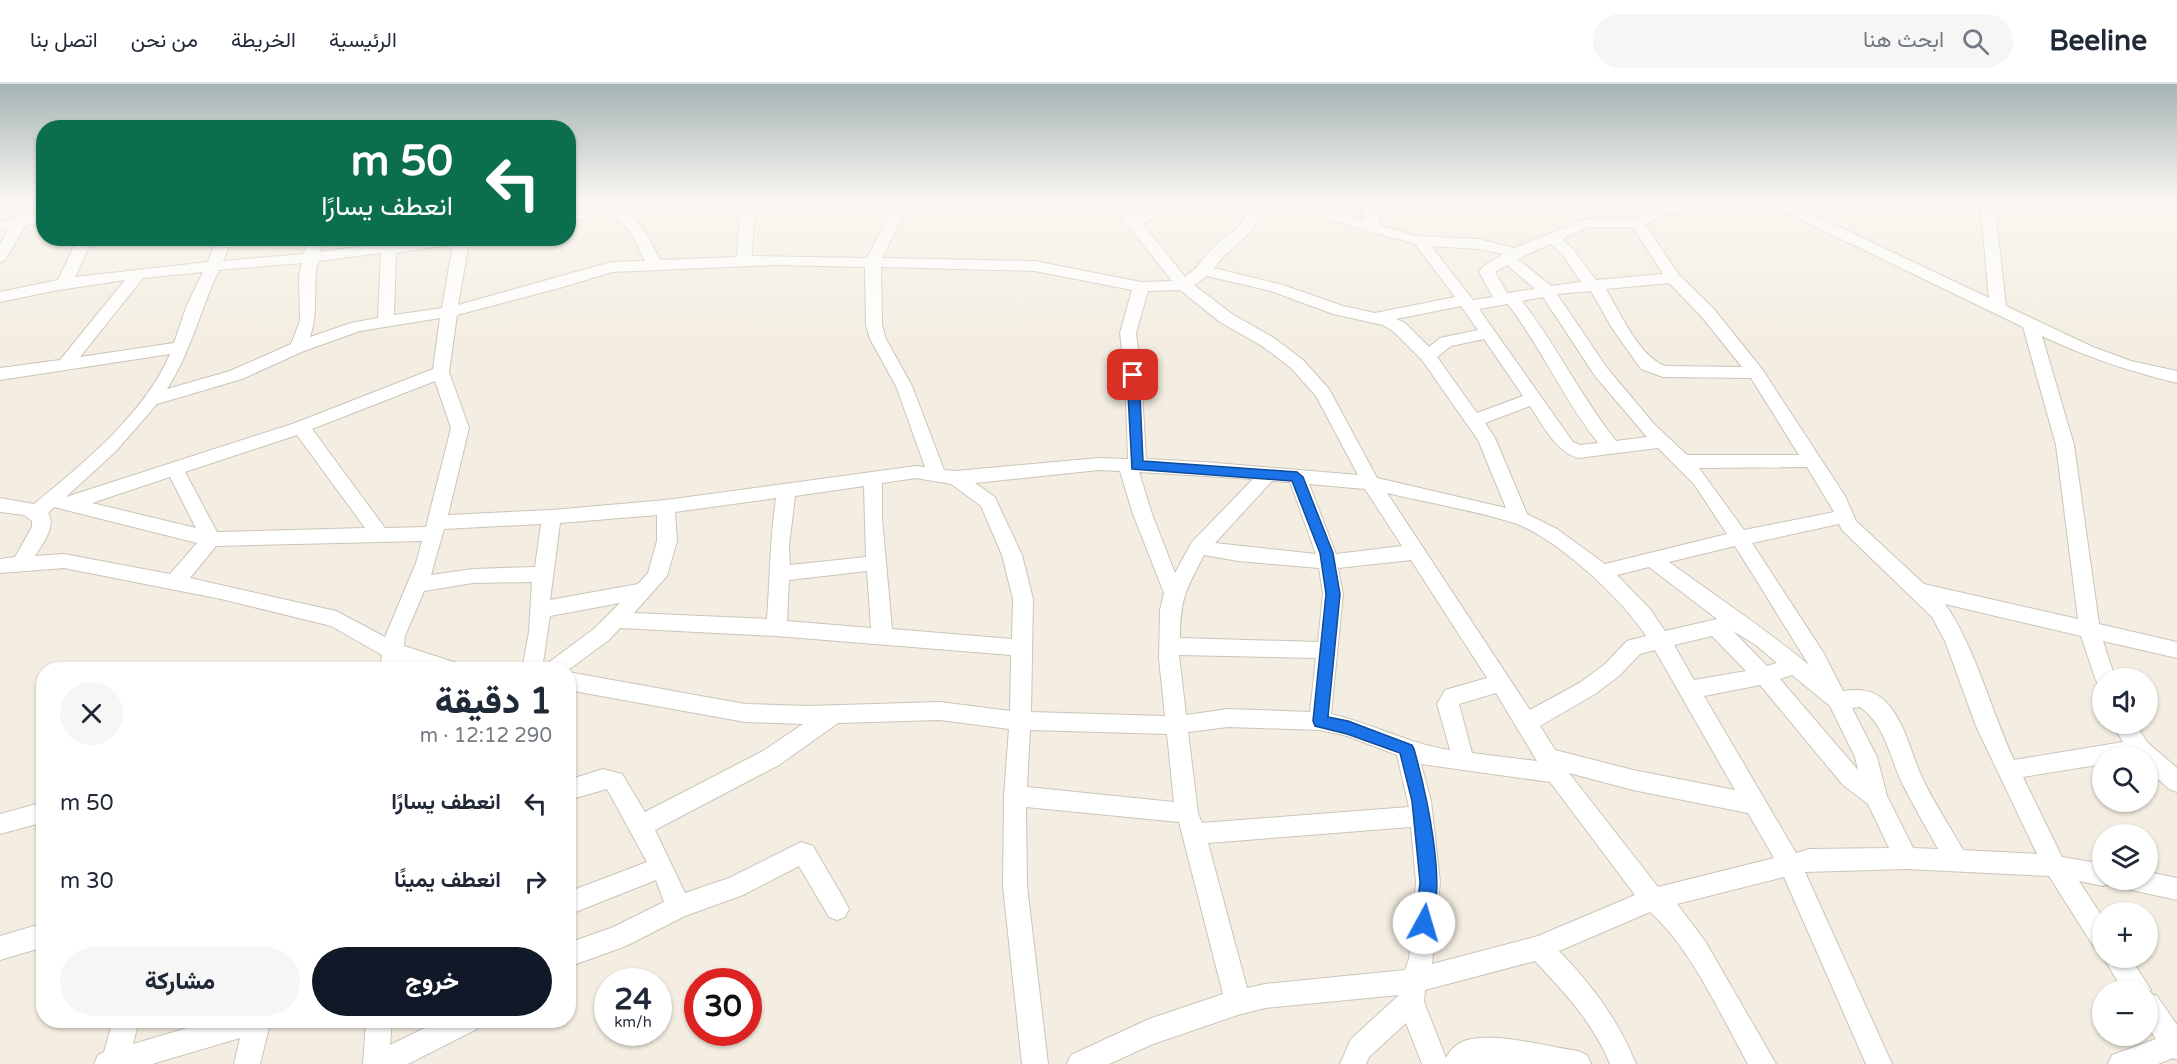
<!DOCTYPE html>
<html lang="ar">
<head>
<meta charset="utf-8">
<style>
  body { margin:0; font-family:"Varela Round",Vazirmatn,sans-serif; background:#f6f6f7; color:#1f2937; direction:rtl; height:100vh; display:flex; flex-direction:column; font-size:22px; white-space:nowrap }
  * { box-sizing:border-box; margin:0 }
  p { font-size:20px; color:#747a83 }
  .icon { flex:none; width:33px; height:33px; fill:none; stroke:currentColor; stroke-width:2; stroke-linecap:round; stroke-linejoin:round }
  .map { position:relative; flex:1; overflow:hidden; direction:ltr }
  .drawer { position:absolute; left:36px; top:578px; width:540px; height:366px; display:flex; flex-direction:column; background:#fff; border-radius:24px; box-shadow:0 2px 4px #0004; direction:rtl }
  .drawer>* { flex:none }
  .banner { position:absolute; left:36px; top:36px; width:540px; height:126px; border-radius:24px; box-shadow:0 2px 4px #0004; direction:rtl; background:#0b6e4f; color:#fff; overflow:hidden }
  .tools { position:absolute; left:2092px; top:584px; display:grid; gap:12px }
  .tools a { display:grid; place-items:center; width:66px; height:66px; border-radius:50%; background:#fff; box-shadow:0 2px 4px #0004; font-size:30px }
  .speed { position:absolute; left:594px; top:884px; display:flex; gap:12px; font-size:30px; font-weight:700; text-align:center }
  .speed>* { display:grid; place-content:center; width:78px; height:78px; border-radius:50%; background:#fff; box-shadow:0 2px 4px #0004; line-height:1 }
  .speed small { font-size:15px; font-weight:400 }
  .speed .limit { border:9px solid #d22; background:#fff; color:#111 }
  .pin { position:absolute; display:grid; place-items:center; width:51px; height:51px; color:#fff; margin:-26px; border-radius:12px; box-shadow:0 3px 9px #0006 }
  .me { position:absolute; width:66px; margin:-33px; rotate:6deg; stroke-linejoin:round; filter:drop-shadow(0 0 4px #0008) }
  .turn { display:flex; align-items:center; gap:21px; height:126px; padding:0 24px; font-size:27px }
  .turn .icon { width:78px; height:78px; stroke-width:2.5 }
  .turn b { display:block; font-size:42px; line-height:51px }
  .round { display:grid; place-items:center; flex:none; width:63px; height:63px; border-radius:32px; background:#f6f6f7 }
  .head { display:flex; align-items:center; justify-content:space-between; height:102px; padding:0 24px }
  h1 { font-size:36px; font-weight:800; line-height:45px }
  .cta { display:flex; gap:12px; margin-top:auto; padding:12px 24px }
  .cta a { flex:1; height:69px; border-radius:36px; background:#111827; color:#fff; font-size:24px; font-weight:800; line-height:69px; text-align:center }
  .cta a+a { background:#f6f6f7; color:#1f2937 }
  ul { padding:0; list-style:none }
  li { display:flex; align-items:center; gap:18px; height:78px; padding:0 24px }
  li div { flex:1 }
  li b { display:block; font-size:22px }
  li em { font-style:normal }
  header { display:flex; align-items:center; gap:36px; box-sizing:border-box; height:84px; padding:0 30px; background:#fff; border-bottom:2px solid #e0e1e3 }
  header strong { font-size:28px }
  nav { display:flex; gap:33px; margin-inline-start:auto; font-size:21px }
  .search { width:420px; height:54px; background:#f6f6f7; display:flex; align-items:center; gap:15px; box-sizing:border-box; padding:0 21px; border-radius:33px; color:#747a83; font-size:22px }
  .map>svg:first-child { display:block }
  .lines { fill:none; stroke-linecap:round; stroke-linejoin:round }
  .street-casing { stroke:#cbc4b9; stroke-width:2 }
  .street { fill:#fff; fill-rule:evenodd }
  .route { fill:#1a73e8; stroke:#114b97; stroke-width:1.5 }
</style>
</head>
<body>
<header>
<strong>Beeline</strong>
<div class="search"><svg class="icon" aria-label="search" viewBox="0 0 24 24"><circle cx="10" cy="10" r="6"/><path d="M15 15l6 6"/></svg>ابحث هنا</div>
<nav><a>الرئيسية</a><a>الخريطة</a><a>من نحن</a><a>اتصل بنا</a></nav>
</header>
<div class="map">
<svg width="2177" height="980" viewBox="0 0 2177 980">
  <rect width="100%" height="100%" fill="#f4eee2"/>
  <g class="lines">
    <defs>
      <g id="street">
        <polygon points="25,116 39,116 30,132 44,130 44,138 25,142 5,176 0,178 0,160 8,145 0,146 0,138 14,135"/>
        <path d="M 584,116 C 628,113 643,141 660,176 L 737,173 L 741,116 L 755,116 L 752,172 L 867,174 L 896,116 L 910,116 L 882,174 L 1035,177 L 1141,198 L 1172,197 L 1108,116 L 1122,116 L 1136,132 L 1150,122 L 1154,116 L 1168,116 L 1161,128 L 1143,140 L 1185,193 C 1201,182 1203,173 1215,162 C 1229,148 1238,149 1247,129 L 1242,116 L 1256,116 L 1259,122 L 1276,116 L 1295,116 L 1293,119 L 1260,132 C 1250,155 1229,163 1214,184 L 1283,201 L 1343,222 L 1375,229 L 1455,213 L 1415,160 L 1330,136 L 1301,116 L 1317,116 L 1340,130 L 1365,137 L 1357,116 L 1371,116 L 1382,142 L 1416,152 L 1479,155 L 1514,164 L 1586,135 L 1635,134 L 1665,122 L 1709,116 L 1783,116 L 1989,214 L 1980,116 L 1994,116 L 2006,222 L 2093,263 L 2131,277 L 2177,287 L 2177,299 C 2129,287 2086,273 2042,252 L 2074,361 L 2099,540 L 2177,558 L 2177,574 L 2103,557 L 2115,594 L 2103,594 L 2103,602 L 2098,600 L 2095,594 L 2081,552 L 1945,520 C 1975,562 1991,627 2014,676 L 2123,658 L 2112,639 L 2135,639 L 2147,658 L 2177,684 L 2177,708 L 2169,705 L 2148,686 L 2148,672 L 2103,672 L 2103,680 L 2023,693 L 2062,773 L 2103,780 L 2103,795 L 2113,795 L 2111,799 L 2103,802 L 2079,797 L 2103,834 L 2103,867 L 2094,863 L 2049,792 L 1906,785 L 1805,788 L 1892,980 L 1866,980 L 1784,793 L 1677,820 L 1705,857 L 1776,980 L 1748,980 C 1721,932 1691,864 1650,828 L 1559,867 C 1593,902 1618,936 1636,980 L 1610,980 C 1594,940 1564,908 1535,877 L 1425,906 L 1424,918 L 1446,974 C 1451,964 1460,957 1471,955 C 1503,950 1546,962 1578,967 L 1587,971 L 1591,980 L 1422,980 L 1406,939 L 1369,973 L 1366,980 L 1340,980 L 1351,955 L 1399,911 L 1265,924 L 1238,931 L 1153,960 L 1109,980 L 1067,980 L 1071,971 L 1149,935 L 1223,910 L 1179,738 L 1026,723 L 1027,802 L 1048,980 L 1022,980 L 1003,802 L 1004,712 L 1009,645 L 940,636 L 838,639 L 779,681 L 655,746 L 685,809 L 729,794 L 801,758 L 813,762 L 845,817 L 849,825 L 845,833 L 837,836 L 829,833 L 799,782 L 743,811 L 685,832 L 626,862 L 568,883 L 568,859 L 611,844 L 664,818 L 656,796 L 568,831 L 568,808 L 647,778 L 607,705 L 568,716 L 568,696 L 603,685 L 622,690 L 645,728 L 763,667 L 803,640 L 745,638 L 568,606 L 568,588 L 745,620 L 808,622 L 940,618 L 1010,627 L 1011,571 L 776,552 L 620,544 L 609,556 L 568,586 L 545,585 L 548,579 L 595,544 L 620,519 L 550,532 L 542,585 L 522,585 L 529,548 L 532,498 L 473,499 L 424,507 L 405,552 L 404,562 L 457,579 L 460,585 L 417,585 L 401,579 L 400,585 L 380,585 L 382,571 L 331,542 L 221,515 L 64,484 L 0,489 L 0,475 L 15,473 L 32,443 L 32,437 L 24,431 L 0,428 L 0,414 L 34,420 C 83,380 145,329 170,270 L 0,296 L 0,284 L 60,276 L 125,196 L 53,207 L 0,218 L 0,208 L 58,196 L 78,154 L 93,154 L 75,193 L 208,178 L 217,154 L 232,154 L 223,177 L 304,170 L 307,154 L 322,154 L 320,168 L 381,160 L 382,154 L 396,154 L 396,159 L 430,154 L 472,154 L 469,158 L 458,221 L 611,178 L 645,177 L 630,147 L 612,130 L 568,138 L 568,130 L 600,124 L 586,119 ZM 1739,120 L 1779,125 L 2023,243 L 2056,361 L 2078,535 L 1924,500 L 1856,437 L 1845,412 L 1762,285 L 1713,224 L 1679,191 L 1645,140 L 1668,130 ZM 1588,143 L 1633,143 L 1663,190 L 1596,196 L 1573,165 L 1562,155 ZM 453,160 L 442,224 L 394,231 L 396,169 ZM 1550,160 L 1563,171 L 1581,198 L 1551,202 L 1518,175 ZM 1431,162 L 1479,165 L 1503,170 L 1484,182 L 1479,188 L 1493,213 L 1473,216 ZM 381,169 L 378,234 L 351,239 L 310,253 C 319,228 312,203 318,177 ZM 302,179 L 299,192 L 300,237 L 291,260 L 230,287 L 167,305 C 191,268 200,226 219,186 ZM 776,181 L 865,183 L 866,241 L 870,255 L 896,302 L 925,383 L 916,382 L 666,416 L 552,426 L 448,431 L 469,344 L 449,288 L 457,231 L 563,203 L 612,188 ZM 1507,181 L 1535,205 L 1507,209 L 1495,188 ZM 881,183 L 1035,187 L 1132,206 L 1120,249 L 1125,291 L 1128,375 L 1099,374 L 956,387 L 944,386 L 912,302 L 886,255 L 882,241 ZM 203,188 L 187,221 L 174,259 L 80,273 L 143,194 ZM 1207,192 L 1271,207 L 1333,230 L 1383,241 L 1393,247 L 1422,276 L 1478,356 L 1506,424 L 1377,394 L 1329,305 L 1303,276 L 1274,254 L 1232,230 L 1194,201 ZM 1669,199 L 1701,232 L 1742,283 L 1665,282 C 1639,272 1620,229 1606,205 ZM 1180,206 L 1220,238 L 1262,262 L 1291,284 L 1316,312 L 1358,391 L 1204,378 L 1146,375 L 1141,291 L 1136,249 L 1148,207 ZM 1591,207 L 1612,244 L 1641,285 L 1663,293 L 1751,294 L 1799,371 L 1687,371 L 1654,340 L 1607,284 L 1557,210 ZM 1543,213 L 1595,292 L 1647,353 L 1616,357 C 1581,313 1557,262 1522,217 ZM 1508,220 C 1541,264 1564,315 1598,359 L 1580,361 L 1573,358 L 1479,225 ZM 1461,222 L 1478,246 L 1440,254 L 1429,263 L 1405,239 L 1396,235 ZM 440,234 L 433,285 L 295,339 L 66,413 L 116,367 L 157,320 L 242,295 L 304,267 L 360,247 ZM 1484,255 L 1523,312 L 1477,329 L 1437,273 L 1451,262 ZM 435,297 L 451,344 L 426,443 L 385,444 L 312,345 ZM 1530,322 C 1543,341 1555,367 1578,374 L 1658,364 L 1694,400 L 1727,450 L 1605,480 L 1557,445 L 1527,430 L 1495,354 L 1485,339 ZM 297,351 L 365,444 L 217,448 L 185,388 ZM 1807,383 L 1834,428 L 1744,446 L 1699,384 ZM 1099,386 L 1120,387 L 1133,430 L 1164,509 L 1160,526 L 1159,575 L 1165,632 L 1031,628 L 1033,515 L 1022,471 L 997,418 L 995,413 L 975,399 ZM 1139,388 L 1253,395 L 1192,458 L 1175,489 L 1152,430 ZM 170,393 L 196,444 L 92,419 ZM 916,394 L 951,400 L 981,422 L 1002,471 L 1013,515 L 1012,555 L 892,545 L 882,434 L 882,399 ZM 1272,397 L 1290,398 L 1316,470 L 1215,459 ZM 1309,400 L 1365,405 L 1402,462 L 1336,470 ZM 864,402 L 866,473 L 790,481 L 789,462 L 795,412 ZM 1387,409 C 1429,419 1473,426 1514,439 C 1557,454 1621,514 1646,552 L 1627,557 L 1605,580 L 1581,598 L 1530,626 ZM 776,414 C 770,455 770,495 767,535 L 634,529 L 667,492 L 677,457 L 675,428 ZM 54,423 L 197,459 L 170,490 L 64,470 L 35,472 C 42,460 57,442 48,429 ZM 657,431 L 657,457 L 648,489 L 638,500 L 550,516 L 560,439 ZM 541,440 L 535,483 L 473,485 L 431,491 L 444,445 ZM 1839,440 L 1842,446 L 1932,533 L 1945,557 L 1976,642 L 2037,770 L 1963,766 C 1949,741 1932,716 1920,689 C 1910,665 1904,637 1886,618 C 1873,605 1860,605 1843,607 L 1823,568 L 1752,459 ZM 422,457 L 416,479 L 385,553 L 336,527 L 190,494 L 216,462 ZM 1735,462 L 1809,581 C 1764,544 1716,512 1669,478 ZM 1204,471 L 1238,477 L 1319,484 L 1323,510 L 1318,558 L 1180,554 C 1180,514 1186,506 1204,471 ZM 1411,476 L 1487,594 L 1445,606 L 1437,620 L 1450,666 C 1408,660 1372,639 1331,630 L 1343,510 L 1338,484 ZM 1649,483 L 1717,535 L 1665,547 L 1650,525 L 1617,491 ZM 867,487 L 871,544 L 787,537 L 789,496 ZM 1733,547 L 1756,561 L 1777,579 L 1767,582 ZM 1712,552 L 1746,587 L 1694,596 L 1674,561 ZM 1655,566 L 1735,706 L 1633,686 L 1555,666 L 1540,642 L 1595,610 L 1619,592 L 1640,570 ZM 1179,571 L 1316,574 L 1310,628 L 1228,625 L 1186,631 ZM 1792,591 L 1830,622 L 1855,673 L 1858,686 L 1780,595 ZM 1760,601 L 1843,701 L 1868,720 L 1889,764 L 1809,765 L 1796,769 L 1704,612 ZM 1496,609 L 1537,677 L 1472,669 L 1459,620 ZM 1860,623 C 1886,642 1889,672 1902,699 C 1913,721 1926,743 1938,765 L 1913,764 L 1887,712 L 1877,673 L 1852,624 ZM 1228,643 L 1320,646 L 1347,652 L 1397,671 L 1409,723 L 1202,739 L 1198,729 L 1188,648 ZM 1030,646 L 1167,650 L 1174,718 L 1027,703 ZM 1421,680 L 1550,698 L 1635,811 L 1538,852 L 1432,880 L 1440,798 L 1431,717 ZM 1569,689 L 1633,706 L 1748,729 L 1774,774 L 1658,803 ZM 1411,743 L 1416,798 L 1409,875 L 1405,886 L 1265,900 L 1247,904 L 1208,759 Z"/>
        <polygon points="44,718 44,738 0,750 0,730"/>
        <polygon points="2148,788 2177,794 2177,816 2118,803 2114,795 2148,795"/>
        <polygon points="44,839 44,863 0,876 0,852"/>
        <polygon points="2103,873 2130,873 2151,906 2149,909 2157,912 2177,941 2177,976 2173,974 2158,980 2108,980 2112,971 2156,955 2148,943 2148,906 2123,906"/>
        <polygon points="113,936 139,936 133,960 214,936 271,936 260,980 234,980 240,954 152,980 94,980 98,971 104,968"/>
        <polygon points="366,936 392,936 390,961 441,936 481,936 477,945 408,980 363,980"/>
      </g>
    </defs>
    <use href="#street" class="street-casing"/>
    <use href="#street" class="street"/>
  </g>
  <linearGradient id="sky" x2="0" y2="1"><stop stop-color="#a5b4b4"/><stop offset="0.46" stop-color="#faf7f2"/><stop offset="1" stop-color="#faf7f2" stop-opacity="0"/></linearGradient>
  <rect width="2177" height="253" fill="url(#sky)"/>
  <path class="route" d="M 1133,287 L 1139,291 L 1143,377 L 1297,388 L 1303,393 L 1333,469 L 1340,510 L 1328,633 L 1348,637 L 1412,661 L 1414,665 C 1426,708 1448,803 1430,844 L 1424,847 L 1418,844 L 1416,839 L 1420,798 L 1412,717 L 1400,669 L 1347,650 L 1315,642 L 1313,637 L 1326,510 L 1320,469 L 1292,397 L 1132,385 L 1127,291 Z"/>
</svg>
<div class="tools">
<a><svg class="icon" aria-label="sound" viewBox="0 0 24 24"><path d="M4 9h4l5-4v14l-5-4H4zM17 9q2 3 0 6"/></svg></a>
<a><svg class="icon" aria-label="search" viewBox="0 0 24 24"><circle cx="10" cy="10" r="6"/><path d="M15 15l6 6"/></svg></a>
<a><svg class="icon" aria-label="layers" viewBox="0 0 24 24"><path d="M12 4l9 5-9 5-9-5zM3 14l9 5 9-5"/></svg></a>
<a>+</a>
<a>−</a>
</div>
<div class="speed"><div>24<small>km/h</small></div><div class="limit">30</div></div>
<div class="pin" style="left:1133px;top:291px;background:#d93025"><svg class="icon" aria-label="arrive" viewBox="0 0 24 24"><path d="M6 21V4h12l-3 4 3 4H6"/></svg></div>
<svg class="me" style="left:1424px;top:839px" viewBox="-20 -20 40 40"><circle r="19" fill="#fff"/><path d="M0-13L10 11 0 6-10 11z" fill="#1a73e8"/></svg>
<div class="banner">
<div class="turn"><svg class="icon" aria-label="left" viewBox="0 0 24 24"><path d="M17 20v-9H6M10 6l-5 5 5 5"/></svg><div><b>50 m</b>انعطف يسارًا</div></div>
</div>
<section class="drawer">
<div class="head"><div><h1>1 دقيقة</h1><p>290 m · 12:12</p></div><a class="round"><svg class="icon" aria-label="close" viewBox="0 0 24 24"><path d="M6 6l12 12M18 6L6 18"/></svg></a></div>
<ul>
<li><svg class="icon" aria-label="left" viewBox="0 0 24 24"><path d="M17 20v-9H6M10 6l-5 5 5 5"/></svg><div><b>انعطف يسارًا</b></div><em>50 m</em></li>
<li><svg class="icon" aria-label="right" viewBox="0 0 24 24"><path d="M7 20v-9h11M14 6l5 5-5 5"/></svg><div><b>انعطف يمينًا</b></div><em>30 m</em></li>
</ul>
<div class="cta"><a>خروج</a><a>مشاركة</a></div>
</section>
</div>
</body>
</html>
